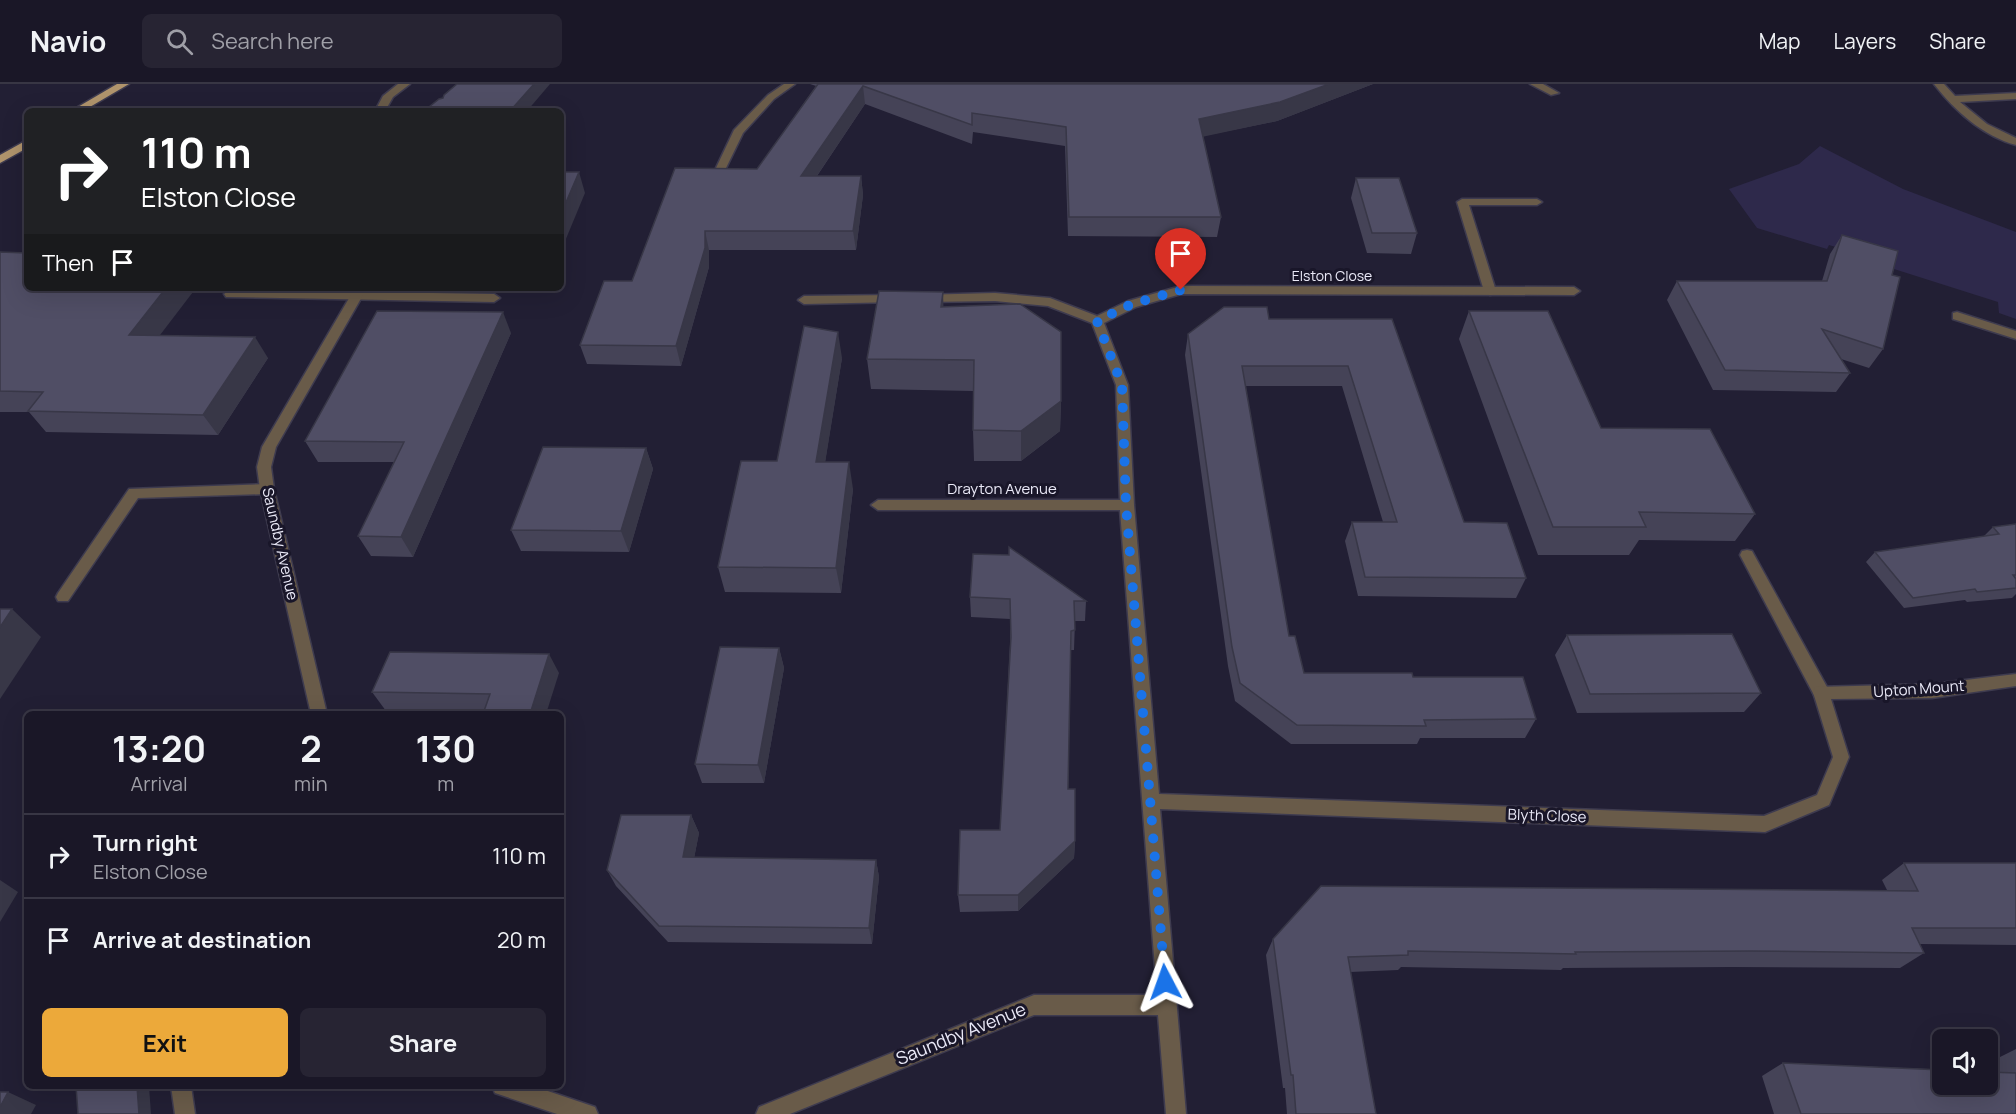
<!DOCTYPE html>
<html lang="en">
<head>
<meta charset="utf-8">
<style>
  body { margin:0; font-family:Manrope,sans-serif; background:#272433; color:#f1f3f6; height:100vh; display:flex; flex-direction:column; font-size:22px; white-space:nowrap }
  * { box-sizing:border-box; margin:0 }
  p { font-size:20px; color:#9f9fa7 }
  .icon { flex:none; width:33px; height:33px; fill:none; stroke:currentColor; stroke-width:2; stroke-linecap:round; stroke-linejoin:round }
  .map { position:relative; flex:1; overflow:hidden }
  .drawer { position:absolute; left:24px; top:627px; width:540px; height:378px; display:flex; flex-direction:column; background:#1a1727; border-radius:9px; box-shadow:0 6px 24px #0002,0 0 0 2px #383644 }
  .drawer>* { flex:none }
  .banner { position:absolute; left:24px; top:24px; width:540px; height:183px; border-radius:9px; box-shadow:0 6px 24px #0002,0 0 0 2px #383644; background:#202124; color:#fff; overflow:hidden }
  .tools { position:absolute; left:1932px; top:945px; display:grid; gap:12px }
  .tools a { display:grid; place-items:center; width:66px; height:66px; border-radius:9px; background:#1a1727; box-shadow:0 6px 24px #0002,0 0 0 2px #383644; font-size:30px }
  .pin { position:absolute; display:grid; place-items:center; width:51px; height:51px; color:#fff; margin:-62px -26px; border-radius:50% 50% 50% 0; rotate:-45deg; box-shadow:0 0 6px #0007 }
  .pin .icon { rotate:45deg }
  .me { position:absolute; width:66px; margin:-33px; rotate:356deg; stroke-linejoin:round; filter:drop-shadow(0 0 4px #0008) }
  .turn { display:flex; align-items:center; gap:21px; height:126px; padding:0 18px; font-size:27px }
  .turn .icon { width:78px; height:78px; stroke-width:2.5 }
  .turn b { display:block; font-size:42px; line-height:51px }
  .then { display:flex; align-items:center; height:57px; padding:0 18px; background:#0003; gap:12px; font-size:22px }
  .eta { display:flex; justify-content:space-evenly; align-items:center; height:102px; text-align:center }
  .eta b { font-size:36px; font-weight:700; line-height:42px }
  .cta { display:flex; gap:12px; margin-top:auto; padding:12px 18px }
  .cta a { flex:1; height:69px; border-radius:9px; background:#eca93a; color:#111; font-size:24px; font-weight:700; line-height:69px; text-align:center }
  .cta a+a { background:#272433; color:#f1f3f6 }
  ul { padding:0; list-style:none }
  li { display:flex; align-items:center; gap:18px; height:84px; padding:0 18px; border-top:2px solid #383644 }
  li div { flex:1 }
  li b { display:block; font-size:22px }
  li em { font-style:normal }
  header { display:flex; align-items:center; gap:36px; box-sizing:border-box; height:84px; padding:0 30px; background:#1a1727; border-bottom:2px solid #383644 }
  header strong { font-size:28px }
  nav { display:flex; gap:33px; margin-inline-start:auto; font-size:21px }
  .search { width:420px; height:54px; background:#272433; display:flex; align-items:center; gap:15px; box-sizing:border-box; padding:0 21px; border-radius:9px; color:#9f9fa7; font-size:22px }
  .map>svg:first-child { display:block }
  .green { fill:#2e294b }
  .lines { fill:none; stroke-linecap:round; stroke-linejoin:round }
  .lane-casing { stroke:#3e3b4f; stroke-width:3 }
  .street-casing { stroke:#3e3b4f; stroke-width:3 }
  .primary-casing { stroke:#3e3b4f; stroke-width:3 }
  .lane { fill:#695b49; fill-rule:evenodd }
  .street { fill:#695b49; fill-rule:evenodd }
  .primary { fill:#b0946c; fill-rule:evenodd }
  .wall { fill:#454357 }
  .shaded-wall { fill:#383747 }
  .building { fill:#504e65; stroke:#383747; stroke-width:1.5 }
  .route { stroke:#1a73e8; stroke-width:10; stroke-dasharray:0 18 }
  .labels { text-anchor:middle; stroke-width:6; stroke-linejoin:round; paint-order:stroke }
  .far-street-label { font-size:14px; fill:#eae9f7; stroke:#191629 }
  .street-label { font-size:15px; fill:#eae9f7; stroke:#191629 }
  .near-street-label { font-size:18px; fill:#eae9f7; stroke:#191629 }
</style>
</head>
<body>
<header>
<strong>Navio</strong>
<div class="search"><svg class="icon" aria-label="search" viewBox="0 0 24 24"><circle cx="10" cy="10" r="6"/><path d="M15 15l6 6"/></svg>Search here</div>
<nav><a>Map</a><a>Layers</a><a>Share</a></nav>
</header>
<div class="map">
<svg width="2016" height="1030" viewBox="0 0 2016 1030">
  <rect width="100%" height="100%" fill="#221f34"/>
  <polygon class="green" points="1820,62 1903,105 2016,148 2016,235 1999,229 1998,218 1894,185 1894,180 1829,161 1827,165 1757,144 1729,105 1799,80"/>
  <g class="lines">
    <defs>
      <g id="lane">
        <polygon points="1462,115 1537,115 1542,118 1537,121 1469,121 1496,207 1494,210 1490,211 1484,207 1457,118"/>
        <polygon points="230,206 494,210 500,214 494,218 226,213 224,210"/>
        <polygon points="267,400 274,405 267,410 138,414 68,517 58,517 56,513 58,509 129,405"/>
        <polygon points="1747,466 1752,467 1827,603 1829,608 1827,613 1821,615 1815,613 1740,471 1742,467"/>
        <polygon points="171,1002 191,1002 195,1030 175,1030"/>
      </g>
      <g id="street">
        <polygon points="398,0 410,0 393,13 385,27 375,27 383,12"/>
        <polygon points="784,0 795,0 774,15 743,49 726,84 725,86 717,86 716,84 734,46 768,11"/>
        <polygon points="1530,0 1543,0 1559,9 1551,11"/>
        <path d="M 1934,0 L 1944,0 L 1955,12 L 2016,9 L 2016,15 L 1960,18 L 1987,40 L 2016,54 L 2016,61 C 1983,52 1955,27 1934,0 Z"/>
        <polygon points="1181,202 1574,203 1580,207 1574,211 1181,210 1136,223 1104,239 1128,301 1134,421 1159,710 1764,732 1817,711 1833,673 1813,608 1815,603 1932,600 2016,590 2016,602 1932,614 1831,615 1849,673 1829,721 1765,748 1160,725 1186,1030 1166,1030 1158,931 1034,931 790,1030 756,1030 759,1023 1034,911 1157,911 1120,426 878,426 871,421 878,416 1120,416 1116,301 1092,239 1048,222 995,217 923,218 919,217 919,211 995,209 1050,214 1097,232 1128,217"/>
        <polygon points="355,204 367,204 276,363 271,383 274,405 327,630 311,630 260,405 257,383 262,363"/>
        <polygon points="896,211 900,212 900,218 804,220 798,216 804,212"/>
        <polygon points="1957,228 2016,247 2016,255 1953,235 1953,229"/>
        <polygon points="492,1002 533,1002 595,1023 598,1030 557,1030 495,1009"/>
      </g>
      <g id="primary">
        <polygon points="117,0 129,0 83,27 71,27"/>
        <polygon points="27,56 27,64 0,79 0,71"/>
      </g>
    </defs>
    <use href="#lane" class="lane-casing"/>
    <use href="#street" class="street-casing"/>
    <use href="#primary" class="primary-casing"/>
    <use href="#lane" class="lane"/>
    <use href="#street" class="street"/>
    <use href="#primary" class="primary"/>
  </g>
  <g class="wall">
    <polygon points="810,0 1373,0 1277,37 1203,52 1221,133 1217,153 1068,152 1065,62 973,48 972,60 865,20 817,92 861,92 863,111 856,166 709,166 709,183 681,282 587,280 580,261 632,197 757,85 816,2"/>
    <polygon points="1356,94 1417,149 1411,170 1367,169 1351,114"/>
    <polygon points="1842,151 1892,191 1883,265 1869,284 1841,275 1850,289 1836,308 1713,306 1667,216 1677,197 1822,197 1830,170"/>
    <polygon points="0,168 160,252 268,274 218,351 46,348 29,328 0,328"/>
    <polygon points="943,208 943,223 1061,317 1060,347 1021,377 974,377 973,346 973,307 871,305 867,275"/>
    <polygon points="1469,227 1601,344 1755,430 1735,457 1639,456 1629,471 1538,471 1459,255"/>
    <polygon points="1269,235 1392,235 1464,438 1526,494 1516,514 1358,512 1345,457 1352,438 1383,438 1342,302 1245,302 1289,552 1304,589 1413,593 1536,635 1525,654 1420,654 1417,660 1291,660 1235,617 1228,582 1185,271 1188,250"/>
    <polygon points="511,249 413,473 371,472 358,452 394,378 318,378 305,357"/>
    <polygon points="842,274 825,378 853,405 841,509 725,508 718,483 777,377"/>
    <polygon points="646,364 653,385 629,468 521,467 511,446"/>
    <polygon points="2016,440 2016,510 2012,514 1967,518 1965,516 1904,524 1866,478 1875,468 1984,452 1993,443"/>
    <polygon points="970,513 1086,517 1085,537 1075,537 1074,566 1071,566 1068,705 1075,757 1074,774 1018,827 960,828 958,811 1000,746 1010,560 1010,535 971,533"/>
    <polygon points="1567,551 1761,609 1744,628 1577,629 1555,571"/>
    <polygon points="779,564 784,584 764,699 702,699 695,680"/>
    <polygon points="559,589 483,629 386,627 372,608"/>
    <polygon points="691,731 699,749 694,774 876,776 879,793 872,860 668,858 616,802 607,786"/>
    <polygon points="1904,779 2016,779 2016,861 1920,860 1924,869 1900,884 1732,883 1563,884 1561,886 1401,883 1398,886 1350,888 1376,1030 1287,1030 1285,1004 1283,1004 1266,871 1273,855 1887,806 1882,796"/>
    <polygon points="2016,965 2016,1030 1774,1030 1762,992 1783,979 2000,988 1994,976"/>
  </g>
  <g class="shaded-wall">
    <polygon points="534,0 550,0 527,27 510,27"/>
    <polygon points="1329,0 1373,0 1277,37 1197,54 1199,35"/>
    <polygon points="863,2 865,20 804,111 801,92"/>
    <polygon points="579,88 585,109 563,162 561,155 561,130"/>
    <polygon points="861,92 863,111 856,166 853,147"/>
    <polygon points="705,147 709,166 709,183 681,282 676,262"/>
    <polygon points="166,204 196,204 144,272 129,251"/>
    <polygon points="943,208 944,238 941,223"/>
    <polygon points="503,228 511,249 413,473 401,453"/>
    <polygon points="838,248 842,274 821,404 816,378"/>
    <polygon points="255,253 268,274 218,351 203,331"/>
    <polygon points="1061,317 1060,347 1021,377 1021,347"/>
    <polygon points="646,364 653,385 629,468 621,447"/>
    <polygon points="849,378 853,405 841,509 836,484"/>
    <polygon points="12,525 41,553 0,615 0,543"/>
    <polygon points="779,564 784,584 764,699 758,681"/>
    <polygon points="549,570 559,589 546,630 530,630"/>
    <polygon points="691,731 699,749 691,790 683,773"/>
    <polygon points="1075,757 1074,774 1018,827 1018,811"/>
    <polygon points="876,776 879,793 872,860 869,844"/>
    <polygon points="0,796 18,808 0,838"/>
    <polygon points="137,1002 149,1002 151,1030 139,1030"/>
    <polygon points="8,1008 36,1021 31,1030 0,1030 0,1023"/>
  </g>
  <g class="building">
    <polygon points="457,0 534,0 510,27 424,27 439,15 443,14 444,11"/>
    <polygon points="818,0 1329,0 1280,18 1199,35 1221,133 1069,133 1066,43 972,29 972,41 863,2 801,92 861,92 853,147 705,147 705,164 676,262 580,261 604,197 632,197 675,84 757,85"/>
    <polygon points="561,88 579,88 561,130"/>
    <polygon points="1356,94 1399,94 1417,149 1372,149"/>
    <polygon points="1842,151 1898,167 1892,191 1900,193 1883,265 1822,245 1850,289 1725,286 1677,197 1827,197"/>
    <polygon points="0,168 27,169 27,204 166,204 129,251 255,253 203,331 28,327 43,308 0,307"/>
    <polygon points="879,207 943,208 941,223 1020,220 1061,248 1061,317 1021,347 973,346 974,276 867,275"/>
    <polygon points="1224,223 1267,223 1269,235 1392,235 1464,438 1507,439 1526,494 1365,493 1352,438 1397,438 1348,282 1242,282 1289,552 1295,552 1304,589 1412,589 1413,593 1523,593 1536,635 1424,636 1426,642 1297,641 1240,599 1232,563 1188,250"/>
    <polygon points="377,227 503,228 401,453 358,452 404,358 305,357"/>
    <polygon points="1469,227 1548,227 1601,344 1710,345 1755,430 1639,428 1646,443 1553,443"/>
    <polygon points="804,242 838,248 816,378 849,378 836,484 718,483 741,377 777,377"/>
    <polygon points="543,363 646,364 621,447 511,446"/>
    <polygon points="2016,440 2016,491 2013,491 2016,495 2016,504 1977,508 1975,505 1913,514 1875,468 1999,450 1993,443"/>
    <polygon points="1009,463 1086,517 1074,517 1075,546 1071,547 1068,705 1075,705 1075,757 1018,811 958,811 960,746 1000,746 1011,553 1010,515 970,513 973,470 1009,471"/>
    <polygon points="0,525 12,525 0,543"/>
    <polygon points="1732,550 1761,609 1590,610 1567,551"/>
    <polygon points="720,563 779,564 758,681 695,680"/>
    <polygon points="390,568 549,570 530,630 483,630 490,610 372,608"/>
    <polygon points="621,731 691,731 683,773 876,776 869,844 659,842 607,786"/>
    <polygon points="1904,779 2016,779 2016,844 1912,844 1924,869 1751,867 1575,868 1576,870 1408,867 1408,871 1348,873 1376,1030 1296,1030 1293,991 1291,991 1273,855 1321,802 1918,807"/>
    <polygon points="1783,979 1942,986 1942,1000 1988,1000 1988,988 2016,989 2016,1030 1801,1030"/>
    <polygon points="76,1002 137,1002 139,1030 78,1030"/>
    <polygon points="0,1008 8,1008 0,1023"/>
  </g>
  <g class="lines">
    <polyline class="route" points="1165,898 1126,421 1122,301 1097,237 1132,220 1181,206"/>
  </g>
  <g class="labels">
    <g class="far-street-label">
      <text x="1332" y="197">Elston Close</text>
    </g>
    <g class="street-label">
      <text x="1002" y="410">Drayton Avenue</text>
      <text transform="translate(280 460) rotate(77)" y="5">Saundby Avenue</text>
      <text transform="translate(1919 605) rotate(-4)" y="5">Upton Mount</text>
      <text transform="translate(1547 732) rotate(2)" y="5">Blyth Close</text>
    </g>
    <g class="near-street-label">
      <text transform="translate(961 950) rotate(-22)" y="6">Saundby Avenue</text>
    </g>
  </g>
</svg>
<div class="tools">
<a><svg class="icon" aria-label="sound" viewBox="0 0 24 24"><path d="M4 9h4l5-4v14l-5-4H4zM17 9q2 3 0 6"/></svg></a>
</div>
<div class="pin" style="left:1181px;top:206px;background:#d93025"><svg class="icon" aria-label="arrive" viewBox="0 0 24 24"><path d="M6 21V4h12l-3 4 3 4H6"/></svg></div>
<svg class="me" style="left:1165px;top:898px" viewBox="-20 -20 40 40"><path d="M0-17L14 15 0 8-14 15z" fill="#1a73e8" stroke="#fff" stroke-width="4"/></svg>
<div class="banner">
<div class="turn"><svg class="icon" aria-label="right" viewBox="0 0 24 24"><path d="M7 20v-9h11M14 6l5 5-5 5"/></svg><div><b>110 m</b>Elston Close</div></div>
<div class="then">Then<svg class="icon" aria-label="arrive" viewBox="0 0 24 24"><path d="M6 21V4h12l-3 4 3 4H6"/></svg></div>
</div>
<section class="drawer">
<div class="eta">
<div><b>13:20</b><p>Arrival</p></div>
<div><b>2</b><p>min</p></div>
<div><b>130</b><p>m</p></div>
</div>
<ul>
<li><svg class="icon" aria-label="right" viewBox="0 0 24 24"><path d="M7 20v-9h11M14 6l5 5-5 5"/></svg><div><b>Turn right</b><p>Elston Close</p></div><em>110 m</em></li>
<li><svg class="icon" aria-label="arrive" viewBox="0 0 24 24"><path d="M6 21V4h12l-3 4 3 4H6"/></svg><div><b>Arrive at destination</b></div><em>20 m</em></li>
</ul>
<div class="cta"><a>Exit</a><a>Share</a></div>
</section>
</div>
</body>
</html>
